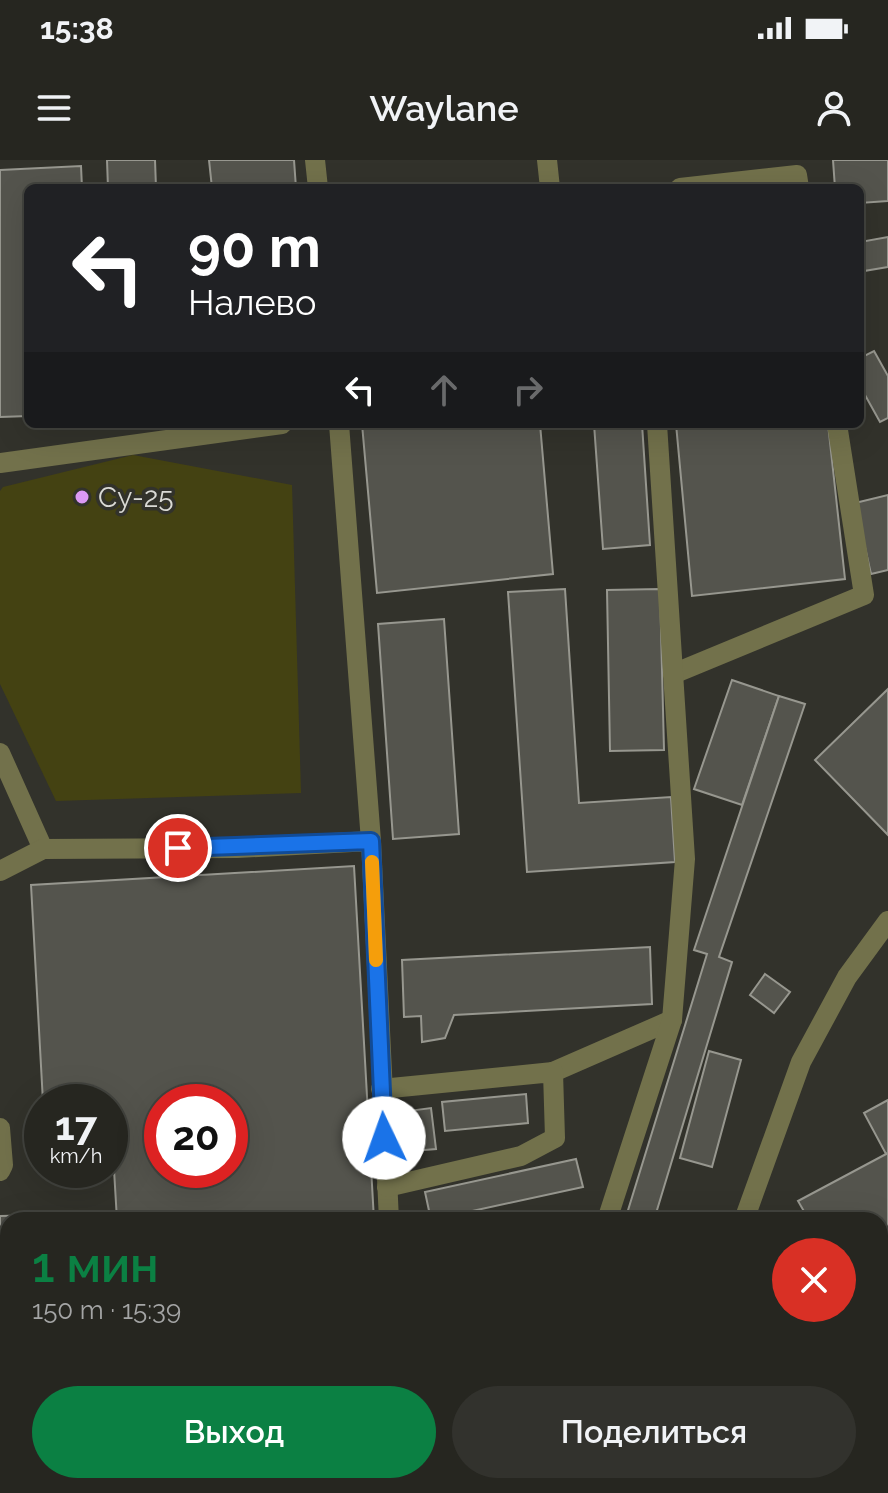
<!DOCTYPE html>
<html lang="ru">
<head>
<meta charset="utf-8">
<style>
  body { margin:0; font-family:Raleway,sans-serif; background:#32322d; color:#f1f3f6; height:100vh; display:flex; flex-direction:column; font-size:30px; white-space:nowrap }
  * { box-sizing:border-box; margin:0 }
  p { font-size:26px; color:#a4a5a5 }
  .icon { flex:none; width:44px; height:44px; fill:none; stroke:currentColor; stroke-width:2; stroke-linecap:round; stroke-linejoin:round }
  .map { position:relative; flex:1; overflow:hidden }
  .sheet { position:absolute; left:0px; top:1052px; width:888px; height:282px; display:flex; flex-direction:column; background:#262620; border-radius:24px 24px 0 0; box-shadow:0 8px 32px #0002,0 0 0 2px #42433e }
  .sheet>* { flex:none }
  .top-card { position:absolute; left:24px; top:24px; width:840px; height:244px; border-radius:12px; box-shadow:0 8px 32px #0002,0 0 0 2px #42433e; background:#202124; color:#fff; overflow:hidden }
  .speed { position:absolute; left:24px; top:924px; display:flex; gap:16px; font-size:40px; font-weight:700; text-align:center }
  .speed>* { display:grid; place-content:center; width:104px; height:104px; border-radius:50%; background:#262620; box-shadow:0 8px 32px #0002,0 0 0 2px #42433e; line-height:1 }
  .speed small { font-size:20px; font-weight:400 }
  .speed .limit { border:12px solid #d22; background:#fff; color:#111 }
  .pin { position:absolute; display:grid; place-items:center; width:68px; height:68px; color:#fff; margin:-34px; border:4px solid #fff; border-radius:50%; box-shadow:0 2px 8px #0007 }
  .me { position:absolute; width:88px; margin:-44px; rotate:357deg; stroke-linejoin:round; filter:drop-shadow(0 0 6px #0008) }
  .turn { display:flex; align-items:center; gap:28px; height:168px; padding:0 32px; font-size:36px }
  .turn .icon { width:104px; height:104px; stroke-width:2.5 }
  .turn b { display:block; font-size:56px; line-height:68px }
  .lanes { display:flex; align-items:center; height:76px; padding:0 32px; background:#0003; justify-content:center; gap:40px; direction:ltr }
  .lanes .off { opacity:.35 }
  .round { display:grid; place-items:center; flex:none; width:84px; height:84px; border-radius:42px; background:#32322d }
  .summary { display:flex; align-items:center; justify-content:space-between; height:136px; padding:0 32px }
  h1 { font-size:48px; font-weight:600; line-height:60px; color:#0b8043 }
  .action { display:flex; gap:16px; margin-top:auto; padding:16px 32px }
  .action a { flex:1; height:92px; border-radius:48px; background:#0b8043; color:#fff; font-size:32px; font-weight:600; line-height:92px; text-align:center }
  .action a+a { background:#32322d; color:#f1f3f6 }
  .status { display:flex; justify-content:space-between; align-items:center; height:56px; padding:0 40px; background:#262620; direction:ltr }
  .status svg { height:22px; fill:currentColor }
  header { display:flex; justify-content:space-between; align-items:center; height:104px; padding:0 32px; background:#262620; font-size:36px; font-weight:600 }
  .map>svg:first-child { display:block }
  .green { fill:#444212 }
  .forest { fill:#737023 }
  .building { fill:#54544d; stroke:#97978f; stroke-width:2; fill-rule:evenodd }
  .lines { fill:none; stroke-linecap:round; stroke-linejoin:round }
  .minor { stroke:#72714b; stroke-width:20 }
  .route-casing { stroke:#114b97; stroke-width:20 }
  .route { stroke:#1a73e8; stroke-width:14 }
  .slow { stroke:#f59e0b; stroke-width:14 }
  .poi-dot { fill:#dc99f4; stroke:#32322b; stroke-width:3 }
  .labels { text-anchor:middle; stroke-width:7; stroke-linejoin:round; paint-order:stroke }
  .poi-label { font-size:28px; fill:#dadad5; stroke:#32322b; text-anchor:start }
</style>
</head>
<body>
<div class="status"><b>15:38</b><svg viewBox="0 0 49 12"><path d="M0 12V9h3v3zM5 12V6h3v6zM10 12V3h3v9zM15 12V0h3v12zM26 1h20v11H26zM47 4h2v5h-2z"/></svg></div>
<header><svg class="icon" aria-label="menu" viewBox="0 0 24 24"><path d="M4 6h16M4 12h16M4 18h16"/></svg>Waylane<svg class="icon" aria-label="person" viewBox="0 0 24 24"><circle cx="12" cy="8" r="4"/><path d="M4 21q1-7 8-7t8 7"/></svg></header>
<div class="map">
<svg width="888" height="1333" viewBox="0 0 888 1333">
  <rect width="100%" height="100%" fill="#32322b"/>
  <polygon class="green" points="133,295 292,325 301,633 56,641 0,524 0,331 3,327"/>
  <g class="forest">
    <polygon points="888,1097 888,1141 880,1146 880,1101"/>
    <polygon points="888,1238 888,1309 880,1303 880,1246"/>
  </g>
  <g class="building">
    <polygon points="107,0 155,0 156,28 108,28"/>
    <polygon points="209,0 294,0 296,28 212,28"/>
    <polygon points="833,0 888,0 888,41 860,43 860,28 835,28"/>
    <polygon points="81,6 82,28 28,28 28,256 0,257 0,10"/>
    <polygon points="888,77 888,107 864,111 860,82"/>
    <polygon points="874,191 888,216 888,258 880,262 860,226 860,198"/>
    <polygon points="362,264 540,264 553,414 377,433"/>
    <polygon points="594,264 642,264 650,385 603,389"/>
    <polygon points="676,264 828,264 845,419 692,436"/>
    <polygon points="888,335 888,410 871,414 855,343"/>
    <polygon points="565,429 579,643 671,637 675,702 527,712 508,432"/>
    <polygon points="660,429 664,590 610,591 607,430"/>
    <polygon points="444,459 459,674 393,679 378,464"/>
    <polygon points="732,520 779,536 742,645 694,629"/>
    <polygon points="888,529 888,675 815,600"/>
    <polygon points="779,536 805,544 719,797 732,802 654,1060 625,1060 707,794 694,790"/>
    <path d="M 354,706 L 374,1060 L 117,1060 L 110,942 L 43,942 L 31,725 ZM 162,942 L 230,942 L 230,1010 L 162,1010 Z"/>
    <polygon points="650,787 652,844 454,855 445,878 422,882 421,856 404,857 402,800"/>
    <polygon points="765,814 790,832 774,853 750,835"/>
    <polygon points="709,891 741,900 712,1007 680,998"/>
    <polygon points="526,934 528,963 445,971 442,942"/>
    <polygon points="888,940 888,993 886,994 864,953"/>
    <polygon points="431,948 436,989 413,991 408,951"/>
    <polygon points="888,993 888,1088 880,1092 880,1060 809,1060 798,1041"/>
    <polygon points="576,999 583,1027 431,1060 425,1032"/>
    <polygon points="87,1054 88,1060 8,1060 8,1110 0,1111 0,1056"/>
    <polygon points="8,1139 8,1193 4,1193 1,1140"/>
    <polygon points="888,1149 888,1215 880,1219 880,1153"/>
    <rect x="133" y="1326" width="257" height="7"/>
    <rect x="425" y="1326" width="29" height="7"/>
    <polygon points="498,1326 539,1326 540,1333 499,1333"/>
    <polygon points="781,1326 844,1326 847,1333 784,1333"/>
  </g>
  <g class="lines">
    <g class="minor">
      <polyline points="315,0 318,28"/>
      <polyline points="547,0 550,28"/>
      <polyline points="680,28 797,15 799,28"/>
      <polyline points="339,264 371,681"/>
      <polyline points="0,303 282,264"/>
      <polyline points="673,514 864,435 837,264"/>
      <polyline points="0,593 43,689"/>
      <polyline points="0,711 43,689 237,688 371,681 389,1060"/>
      <polyline points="553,912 672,860"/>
      <polyline points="381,929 553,912 555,978 521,996 387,1027"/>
      <polyline points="0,968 3,1005 0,1011"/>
      <polyline points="607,1060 672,860 685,699 657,264"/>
      <polyline points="744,1060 801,902 847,817 888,761"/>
      <polyline points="0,1308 10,1333"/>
      <polyline points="404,1326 404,1333"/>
      <polyline points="590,1326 590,1333"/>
      <polyline points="692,1326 692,1333"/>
    </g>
  </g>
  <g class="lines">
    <defs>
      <polyline id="route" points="178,688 371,681 384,978"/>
    </defs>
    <use href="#route" class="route-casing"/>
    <use href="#route" class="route"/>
    <polyline class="slow" points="372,702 376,800"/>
  </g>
  <circle class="poi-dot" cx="82" cy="337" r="8"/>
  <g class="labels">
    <g class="poi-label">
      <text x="98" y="347">Су-25</text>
    </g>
  </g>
</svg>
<div class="speed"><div>17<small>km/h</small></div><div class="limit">20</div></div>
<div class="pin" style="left:178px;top:688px;background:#d93025"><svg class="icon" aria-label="arrive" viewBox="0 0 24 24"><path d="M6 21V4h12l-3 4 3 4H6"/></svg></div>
<svg class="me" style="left:384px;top:978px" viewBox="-20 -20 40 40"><circle r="19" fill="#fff"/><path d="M0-13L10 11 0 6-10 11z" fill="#1a73e8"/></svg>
<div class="top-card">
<div class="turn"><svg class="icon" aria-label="left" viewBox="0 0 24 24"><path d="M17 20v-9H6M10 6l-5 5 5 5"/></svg><div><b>90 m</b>Налево</div></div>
<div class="lanes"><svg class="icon" aria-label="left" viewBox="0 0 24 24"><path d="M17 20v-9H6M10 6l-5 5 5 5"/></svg><svg class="icon off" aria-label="ahead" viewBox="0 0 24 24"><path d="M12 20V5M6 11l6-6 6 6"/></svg><svg class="icon off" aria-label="right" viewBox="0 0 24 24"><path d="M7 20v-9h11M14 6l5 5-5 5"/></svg></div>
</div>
<section class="sheet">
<div class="summary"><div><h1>1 мин</h1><p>150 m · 15:39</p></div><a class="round" style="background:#d93025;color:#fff"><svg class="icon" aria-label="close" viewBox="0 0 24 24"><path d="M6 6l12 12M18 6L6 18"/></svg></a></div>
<div class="action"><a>Выход</a><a>Поделиться</a></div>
</section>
</div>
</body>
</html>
